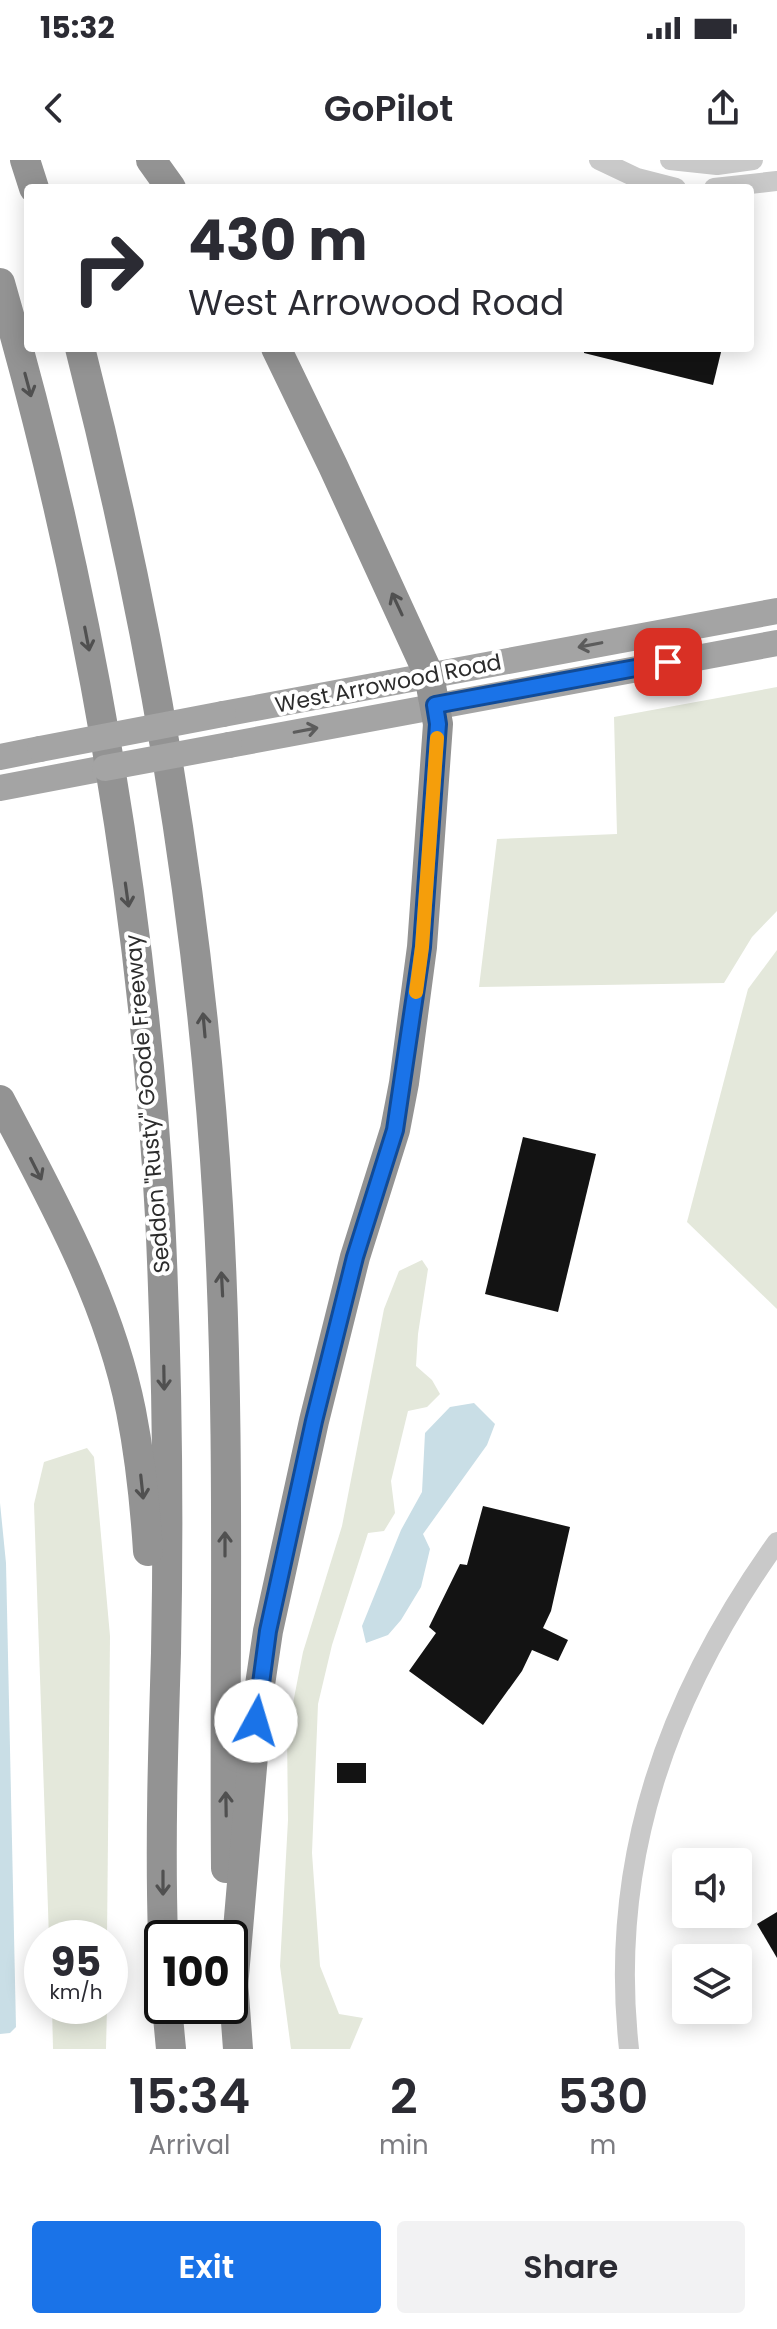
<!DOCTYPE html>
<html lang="en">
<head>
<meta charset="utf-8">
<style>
  body { margin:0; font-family:Poppins,sans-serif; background:#f2f2f3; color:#2b2b33; height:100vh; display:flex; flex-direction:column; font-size:30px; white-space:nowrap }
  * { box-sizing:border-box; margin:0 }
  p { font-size:26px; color:#7c7c81 }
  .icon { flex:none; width:44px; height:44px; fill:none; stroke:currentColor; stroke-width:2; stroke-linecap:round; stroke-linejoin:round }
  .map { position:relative; height:1889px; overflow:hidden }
  .drawer { display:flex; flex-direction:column; background:#fff; flex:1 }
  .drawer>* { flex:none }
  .banner { position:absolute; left:24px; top:24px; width:730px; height:168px; border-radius:8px; box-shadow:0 4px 20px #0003; background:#fff; color:#2b2b33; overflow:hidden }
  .fabs { position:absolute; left:672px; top:1688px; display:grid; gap:16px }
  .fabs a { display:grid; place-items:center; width:80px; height:80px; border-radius:8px; background:#fff; box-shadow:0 4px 20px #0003; font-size:40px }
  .speed { position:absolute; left:24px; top:1760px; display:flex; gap:16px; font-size:40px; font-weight:700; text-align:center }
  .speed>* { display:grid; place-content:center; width:104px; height:104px; border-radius:50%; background:#fff; box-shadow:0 4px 20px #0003; line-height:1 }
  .speed small { font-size:20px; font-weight:400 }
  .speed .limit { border:4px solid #111; border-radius:12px; background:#fff; color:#111 }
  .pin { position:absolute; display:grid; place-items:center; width:68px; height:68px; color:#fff; margin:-34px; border-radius:16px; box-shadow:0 4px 12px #0006 }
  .me { position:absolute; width:88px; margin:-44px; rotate:6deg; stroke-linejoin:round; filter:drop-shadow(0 0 6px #0008) }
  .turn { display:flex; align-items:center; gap:28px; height:168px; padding:0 32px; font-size:36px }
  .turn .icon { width:104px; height:104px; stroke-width:2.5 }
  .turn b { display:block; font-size:56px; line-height:68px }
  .eta { display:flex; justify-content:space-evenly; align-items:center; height:136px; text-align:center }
  .eta b { font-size:48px; font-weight:600; line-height:56px }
  .button { display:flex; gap:16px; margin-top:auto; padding:16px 32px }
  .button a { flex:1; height:92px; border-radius:8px; background:#1a73e8; color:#fff; font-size:32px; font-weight:600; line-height:92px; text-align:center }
  .button a+a { background:#f2f2f3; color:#2b2b33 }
  .status { display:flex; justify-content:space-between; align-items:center; height:56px; padding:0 40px; background:#fff; direction:ltr }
  .status svg { height:22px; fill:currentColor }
  header { display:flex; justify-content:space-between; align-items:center; height:104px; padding:0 32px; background:#fff; font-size:36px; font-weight:600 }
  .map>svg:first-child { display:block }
  .green { fill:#e4e8db }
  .water { fill:#c9dee6 }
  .building { fill:#131313 }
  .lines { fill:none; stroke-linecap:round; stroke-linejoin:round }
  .minor { stroke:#c9c9c9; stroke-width:20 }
  .major { stroke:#a4a4a4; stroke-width:26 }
  .highway { stroke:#939393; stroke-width:30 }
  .major-bridge { stroke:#a4a4a4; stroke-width:26 }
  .oneway { stroke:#505050 }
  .oneway2 { stroke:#5c5c5c }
  .route-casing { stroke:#114b97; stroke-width:20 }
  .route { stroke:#1a73e8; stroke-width:14 }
  .slow { stroke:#f59e0b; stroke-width:14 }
  .labels { text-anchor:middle; stroke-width:8; stroke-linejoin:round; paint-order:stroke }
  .street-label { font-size:22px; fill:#2c2c2c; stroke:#fff }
</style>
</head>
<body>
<div class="status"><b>15:32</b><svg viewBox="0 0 49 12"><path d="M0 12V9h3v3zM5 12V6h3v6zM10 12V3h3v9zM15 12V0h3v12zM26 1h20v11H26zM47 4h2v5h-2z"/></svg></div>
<header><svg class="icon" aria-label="back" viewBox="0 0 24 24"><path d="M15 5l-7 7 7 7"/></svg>GoPilot<svg class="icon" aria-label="share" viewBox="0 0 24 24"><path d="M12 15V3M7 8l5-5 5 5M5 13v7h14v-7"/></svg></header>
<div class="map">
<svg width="777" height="1889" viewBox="0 0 777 1889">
  <rect width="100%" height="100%" fill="#fff"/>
  <g class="green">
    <polygon points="777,527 777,751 752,777 724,823 479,827 497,679 617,674 614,557"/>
    <polygon points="777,790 777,1149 687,1062 748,829"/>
    <polygon points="422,1100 428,1109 418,1174 416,1206 432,1220 440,1234 427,1247 408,1251 391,1321 395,1353 384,1371 368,1373 332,1485 318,1544 312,1693 320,1806 339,1854 363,1858 350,1889 291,1889 280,1806 288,1660 287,1574 303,1492 342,1366 384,1149 399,1111"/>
    <polygon points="87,1288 94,1297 110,1476 107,1778 49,1778 34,1344 44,1302"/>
    <polygon points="52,1846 107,1846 106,1889 53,1889"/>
  </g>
  <g class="water">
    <polygon points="474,1243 495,1264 487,1285 423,1374 430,1389 421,1427 401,1460 388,1475 366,1483 362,1466 401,1370 422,1332 425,1273 450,1247"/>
    <polygon points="0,1343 6,1403 16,1867 10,1873 0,1874"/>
  </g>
  <g class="building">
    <polygon points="584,188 722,188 713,225 584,193"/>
    <polygon points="523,977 596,994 558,1152 485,1134"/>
    <polygon points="483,1346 570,1367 551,1451 543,1468 568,1480 558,1501 532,1490 522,1511 483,1565 409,1511 436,1473 429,1467 460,1404 467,1405"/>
    <rect x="337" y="1603" width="29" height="20"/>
    <polygon points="777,1752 777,1798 757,1764"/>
  </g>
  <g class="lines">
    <g class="minor">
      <polyline points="599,0 637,18 676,28"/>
      <polyline points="670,0 717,5 753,0"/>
      <polyline points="714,28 777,21"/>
      <path d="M 629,1889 C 608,1699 668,1535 777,1382"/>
    </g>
    <g class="major">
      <polyline points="223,554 777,451"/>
      <polyline points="229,585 777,483"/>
      <polyline points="0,597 40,589"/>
      <polyline points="0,628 105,608"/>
    </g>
    <g class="highway">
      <polyline points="25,0 34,28"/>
      <polyline points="151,0 171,28"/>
      <path d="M 0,123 C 87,423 143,744 160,1056 C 167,1201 169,1348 166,1493 C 163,1588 160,1683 163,1778"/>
      <path d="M 80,188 C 152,469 201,756 218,1046 C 231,1266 224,1488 226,1708"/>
      <path d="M 0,940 C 52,1039 109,1140 131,1251 C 140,1297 145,1344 148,1391"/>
      <polyline points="232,1807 238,1889"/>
      <polyline points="233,1827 258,1538 268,1471 314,1261 355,1097 395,970 404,923 422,787 438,564 429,515 333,306 276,188"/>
      <polyline points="167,1846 171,1889"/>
    </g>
    <g class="major-bridge">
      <polyline points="40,589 223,554"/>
      <polyline points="105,608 229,585"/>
    </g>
  </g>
  <defs><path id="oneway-shaft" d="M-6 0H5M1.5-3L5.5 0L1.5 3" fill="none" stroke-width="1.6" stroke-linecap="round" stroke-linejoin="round" transform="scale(2)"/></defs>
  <g class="oneway">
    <use href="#oneway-shaft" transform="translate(28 225) rotate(75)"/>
    <use href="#oneway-shaft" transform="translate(397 444) rotate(-115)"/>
    <use href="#oneway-shaft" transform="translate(87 479) rotate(79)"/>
    <use href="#oneway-shaft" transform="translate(127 735) rotate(82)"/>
    <use href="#oneway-shaft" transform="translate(204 865) rotate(-95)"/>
    <use href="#oneway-shaft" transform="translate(36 1009) rotate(63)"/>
    <use href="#oneway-shaft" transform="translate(222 1124) rotate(-93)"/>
    <use href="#oneway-shaft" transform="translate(164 1218) rotate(89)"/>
    <use href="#oneway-shaft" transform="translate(142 1327) rotate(84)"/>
    <use href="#oneway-shaft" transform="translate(225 1384) rotate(-90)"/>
    <use href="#oneway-shaft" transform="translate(226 1644) rotate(-91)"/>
    <use href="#oneway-shaft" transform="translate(163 1723) rotate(90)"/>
  </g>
  <g class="oneway2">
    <use href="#oneway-shaft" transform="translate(590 485) rotate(169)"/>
    <use href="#oneway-shaft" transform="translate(306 570) rotate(-11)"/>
  </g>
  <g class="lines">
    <defs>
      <polyline id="route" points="256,1561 268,1471 314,1261 355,1097 395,970 422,787 438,564 435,545 668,502"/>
    </defs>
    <use href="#route" class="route-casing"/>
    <use href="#route" class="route"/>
    <polyline class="slow" points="416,832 422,787 437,578"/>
  </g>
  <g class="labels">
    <g class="street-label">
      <text transform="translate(388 523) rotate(-11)" y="8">West Arrowood Road</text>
      <text transform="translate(147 944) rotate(-95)" y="8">Seddon "Rusty" Goode Freeway</text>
    </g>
  </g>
</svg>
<div class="fabs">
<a><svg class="icon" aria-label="sound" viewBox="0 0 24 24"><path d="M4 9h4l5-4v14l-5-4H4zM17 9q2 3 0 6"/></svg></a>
<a><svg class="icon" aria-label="layers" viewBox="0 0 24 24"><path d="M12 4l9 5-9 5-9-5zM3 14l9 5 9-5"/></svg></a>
</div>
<div class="speed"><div>95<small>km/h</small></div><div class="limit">100</div></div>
<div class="pin" style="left:668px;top:502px;background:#d93025"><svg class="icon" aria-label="arrive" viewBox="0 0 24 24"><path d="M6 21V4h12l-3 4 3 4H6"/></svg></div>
<svg class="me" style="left:256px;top:1561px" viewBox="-20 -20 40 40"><circle r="19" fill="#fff"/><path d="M0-13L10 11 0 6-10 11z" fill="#1a73e8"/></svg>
<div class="banner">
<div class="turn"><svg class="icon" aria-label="right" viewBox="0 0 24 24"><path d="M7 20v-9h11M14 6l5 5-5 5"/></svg><div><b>430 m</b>West Arrowood Road</div></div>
</div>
</div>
<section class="drawer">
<div class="eta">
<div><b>15:34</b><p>Arrival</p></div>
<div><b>2</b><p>min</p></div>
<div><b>530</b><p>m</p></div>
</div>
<div class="button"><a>Exit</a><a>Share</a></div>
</section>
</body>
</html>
